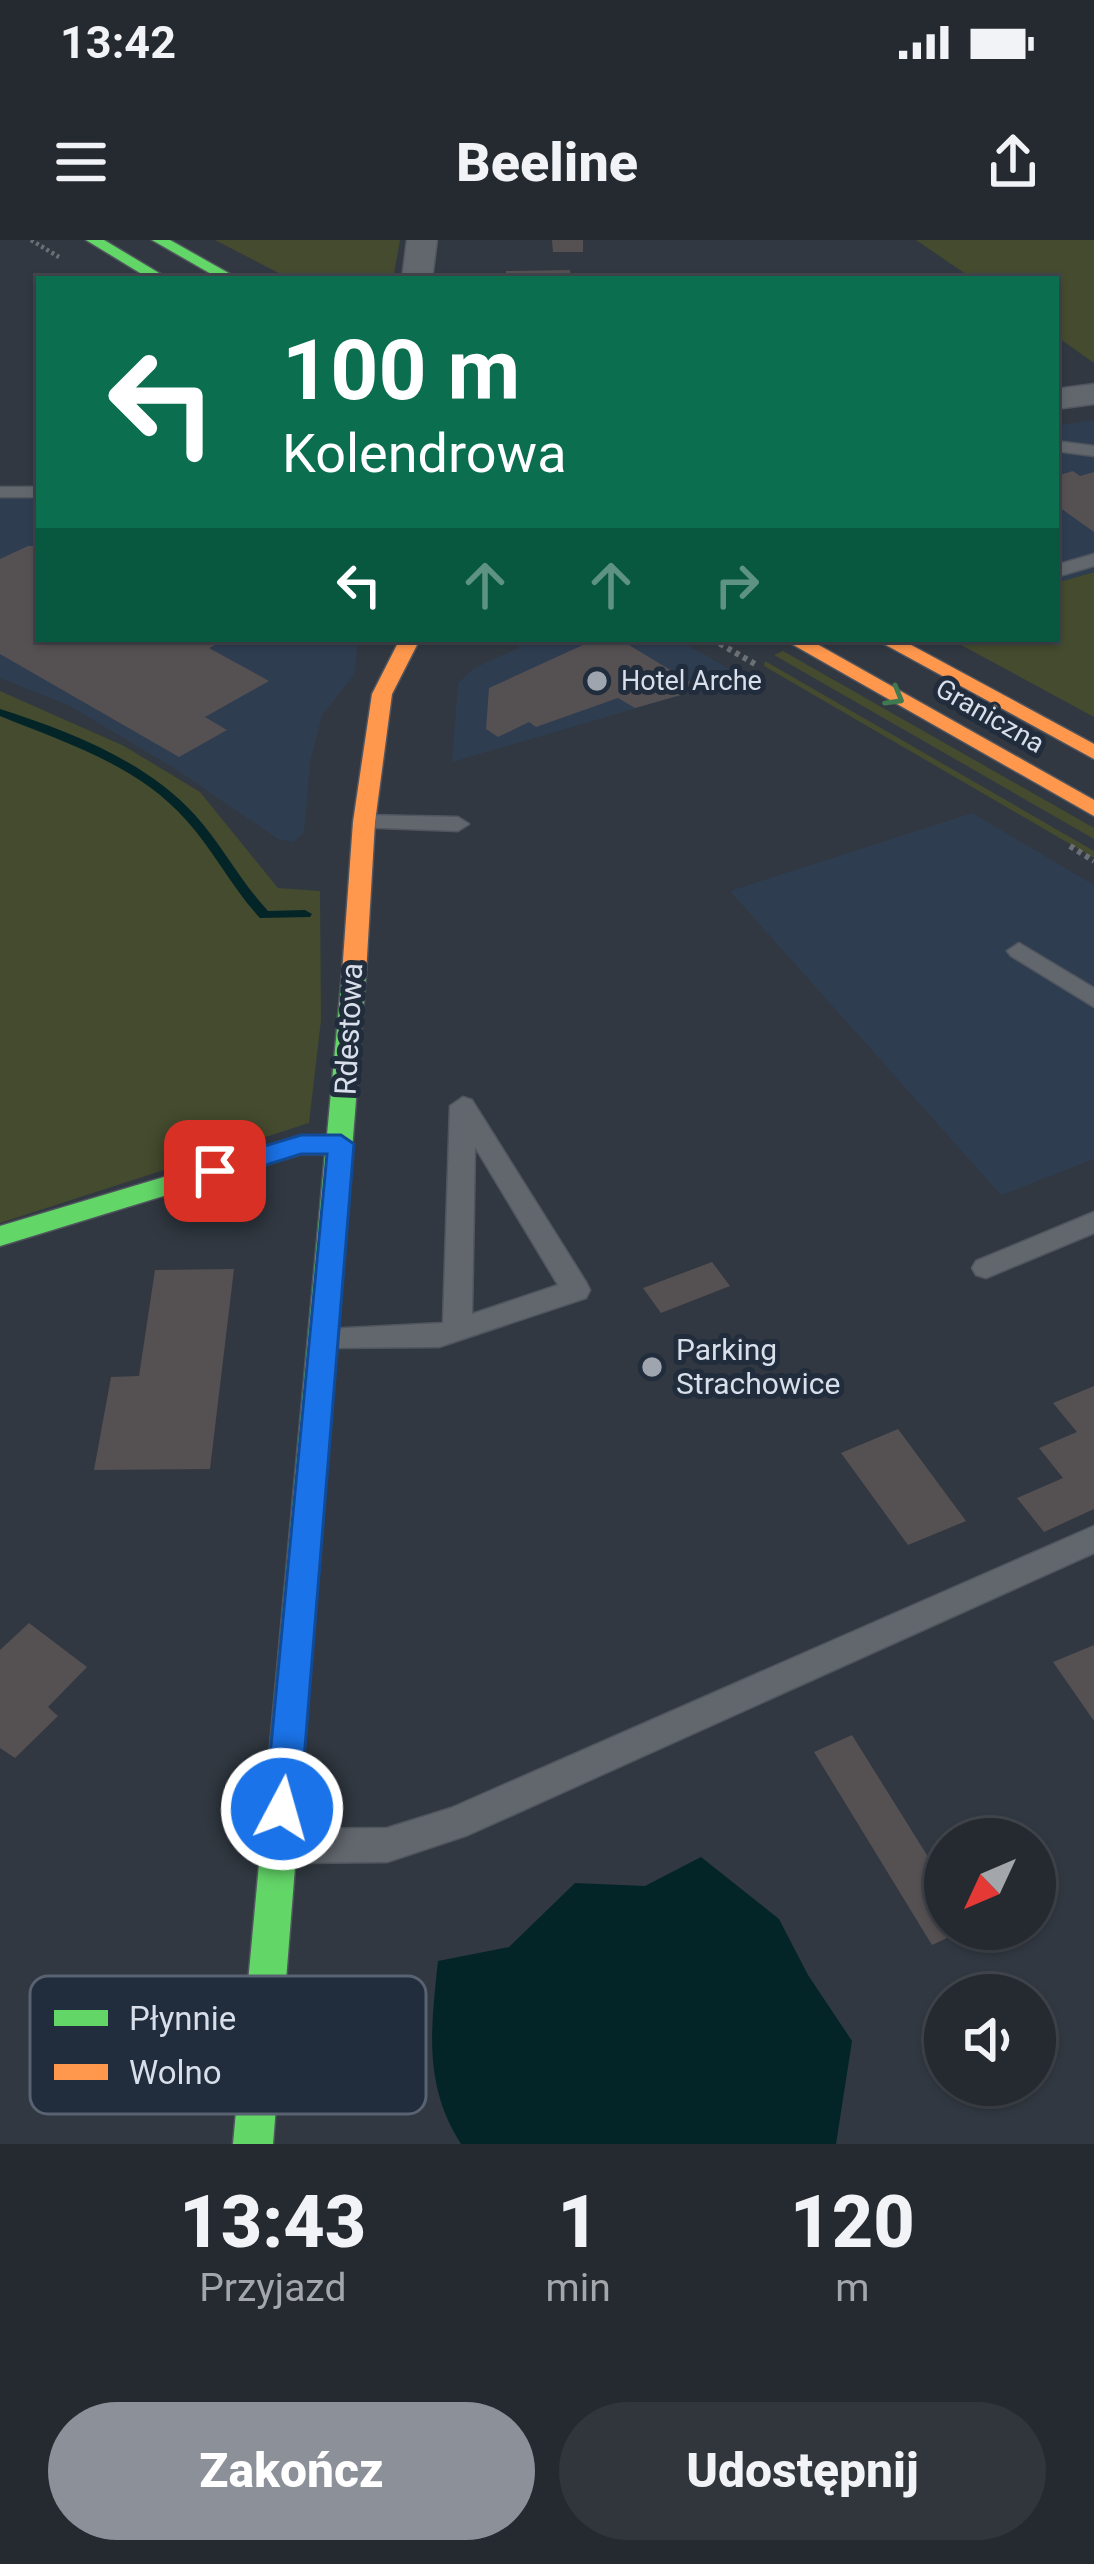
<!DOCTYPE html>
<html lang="pl">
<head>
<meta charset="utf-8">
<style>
  body { margin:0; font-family:Roboto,sans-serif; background:#31363d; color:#f1f3f6; height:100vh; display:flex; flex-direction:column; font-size:45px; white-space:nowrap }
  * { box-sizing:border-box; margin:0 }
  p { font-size:39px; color:#a3a7ab }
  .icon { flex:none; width:66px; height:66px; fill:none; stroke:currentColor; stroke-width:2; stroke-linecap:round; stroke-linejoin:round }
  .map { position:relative; height:1904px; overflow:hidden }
  .side { display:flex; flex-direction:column; background:#252a31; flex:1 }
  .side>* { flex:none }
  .guide { position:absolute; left:36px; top:36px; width:1023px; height:366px; border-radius:0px; box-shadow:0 3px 9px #0004,0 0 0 3px #42464d; background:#0b6e4f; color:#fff; overflow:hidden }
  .needle { width:78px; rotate:226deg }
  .controls { position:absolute; left:924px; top:1578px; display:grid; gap:24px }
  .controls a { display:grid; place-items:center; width:132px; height:132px; border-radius:50%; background:#252a31; box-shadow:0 3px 9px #0004,0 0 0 3px #42464d; font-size:60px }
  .pin { position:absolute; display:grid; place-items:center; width:102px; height:102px; color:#fff; margin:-51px; border-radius:24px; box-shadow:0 6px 18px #0006 }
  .me { position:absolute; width:132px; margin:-66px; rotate:6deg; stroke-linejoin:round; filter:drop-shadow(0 0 9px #0008) }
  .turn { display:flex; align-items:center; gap:42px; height:252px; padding:0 48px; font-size:54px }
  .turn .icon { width:156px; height:156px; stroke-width:2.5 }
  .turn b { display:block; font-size:84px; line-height:102px }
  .lanes { display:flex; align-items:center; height:114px; padding:0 48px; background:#0003; justify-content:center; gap:60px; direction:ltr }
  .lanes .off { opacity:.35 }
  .eta { display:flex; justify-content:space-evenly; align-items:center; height:204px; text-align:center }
  .eta b { font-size:72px; font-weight:800; line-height:84px }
  .primary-button { display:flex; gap:24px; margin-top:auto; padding:24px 48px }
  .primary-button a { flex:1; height:138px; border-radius:72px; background:#8c9099; color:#fff; font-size:48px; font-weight:800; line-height:138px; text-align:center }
  .primary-button a+a { background:#31363d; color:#f1f3f6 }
  .status { display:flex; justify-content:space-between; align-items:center; height:84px; padding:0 60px; background:#252a31; direction:ltr }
  .status svg { height:33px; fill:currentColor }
  header { display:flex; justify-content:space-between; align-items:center; height:156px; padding:0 48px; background:#252a31; font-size:54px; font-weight:800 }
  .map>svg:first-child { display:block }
  .built { fill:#2f3d51 }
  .green { fill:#444b2e }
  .water { fill:#042528 }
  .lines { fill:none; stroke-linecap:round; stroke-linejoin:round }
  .stream { fill:#042528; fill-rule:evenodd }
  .building { fill:#555052 }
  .lane-casing { stroke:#50555e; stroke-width:3 }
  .street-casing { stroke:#50555e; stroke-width:3 }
  .fast-casing { stroke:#50555e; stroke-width:3 }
  .slow-casing { stroke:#50555e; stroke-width:3 }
  .path-far1 { stroke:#6c7076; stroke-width:4.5; stroke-dasharray:3 3; stroke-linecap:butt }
  .path { stroke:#6c7076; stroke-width:6; stroke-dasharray:4.5 4.5; stroke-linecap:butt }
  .lane { fill:#62676e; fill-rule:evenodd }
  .street { fill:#62676e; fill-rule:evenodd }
  .fast { fill:#63d668; fill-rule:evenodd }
  .slow { fill:#ff974d; fill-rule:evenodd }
  .oneway { stroke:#3f7950 }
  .route { fill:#1a73e8; stroke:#114b97; stroke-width:3 }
  .poi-dot { fill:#9ea5af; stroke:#212d3c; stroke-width:4.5 }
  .labels { text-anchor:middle; stroke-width:10; stroke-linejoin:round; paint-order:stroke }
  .far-poi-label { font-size:27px; fill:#d8dfea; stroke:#212d3c; text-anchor:start }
  .far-street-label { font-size:27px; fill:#d8dfea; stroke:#212d3c }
  .street-label { font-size:30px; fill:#d8dfea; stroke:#212d3c }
  .poi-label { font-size:30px; fill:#d8dfea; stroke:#212d3c; text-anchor:start }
  .key { fill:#212d3c; stroke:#586270; stroke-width:3 }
  .key-label { font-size:33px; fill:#d8dfea }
</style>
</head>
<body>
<div class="status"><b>13:42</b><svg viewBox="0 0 49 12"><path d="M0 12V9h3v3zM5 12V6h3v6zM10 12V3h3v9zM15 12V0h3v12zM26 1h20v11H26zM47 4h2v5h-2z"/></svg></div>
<header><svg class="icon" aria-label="menu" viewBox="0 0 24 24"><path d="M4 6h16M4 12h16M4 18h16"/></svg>Beeline<svg class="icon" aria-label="share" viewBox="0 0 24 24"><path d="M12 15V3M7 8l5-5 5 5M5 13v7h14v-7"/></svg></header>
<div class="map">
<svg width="1094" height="1904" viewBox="0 0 1094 1904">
  <rect width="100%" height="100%" fill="#313841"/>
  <g class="built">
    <polygon points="1094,180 1094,332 1056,343 1056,186"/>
    <polygon points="0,258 39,258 39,399 358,399 354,435 322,475 310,522 304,593 293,602 278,599 177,530 68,465 0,438"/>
    <polygon points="511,399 677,399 743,437 452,522 458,443 474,428 519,408"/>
    <polygon points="972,573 1094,645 1094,919 1001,955 730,651"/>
  </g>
  <g class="green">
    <polygon points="215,0 400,0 393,39 290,39"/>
    <polygon points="916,0 1094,0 1094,123 1056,96 1056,39 973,39"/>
    <polygon points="1094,332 1094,477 950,399 1056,399 1056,343"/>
    <polygon points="783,411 1094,588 1094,599 774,415"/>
    <polygon points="765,421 1094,611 1094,618 764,426"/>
    <polygon points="0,451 124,506 200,552 278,648 320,651 321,780 309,883 0,983"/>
  </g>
  <path class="water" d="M 701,1617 L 779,1679 L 808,1735 L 852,1801 L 836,1904 L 461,1904 C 423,1845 431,1787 438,1721 L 509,1707 L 575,1643 L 645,1646 Z"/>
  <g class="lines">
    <path class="stream" d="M 0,469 C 68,491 145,520 195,575 C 222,605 240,641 268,671 L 305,670 L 312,674 L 310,677 L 260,678 C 232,648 214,611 187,581 C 138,525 66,503 0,476 Z"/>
  </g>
  <g class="building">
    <polygon points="552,0 583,0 583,12 553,12"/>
    <polygon points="570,30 571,39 506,39 506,31"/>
    <polygon points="1073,231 1080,236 1094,232 1094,292 1056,265 1056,236"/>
    <polygon points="28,306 39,306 39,399 227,399 209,408 269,441 205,477 227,490 179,517 0,414 0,319"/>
    <polygon points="596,399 619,399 702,449 635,468 618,458 536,487 529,482 498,497 486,489 489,448"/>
    <polygon points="712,1022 730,1046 661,1073 643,1048"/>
    <polygon points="234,1029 210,1229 94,1230 111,1137 139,1136 155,1030"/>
    <polygon points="1094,1146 1094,1269 1044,1292 1017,1258 1063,1238 1039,1208 1077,1192 1053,1163"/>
    <polygon points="898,1189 966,1281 908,1305 841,1213"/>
    <polygon points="29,1383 87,1427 48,1467 58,1476 15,1518 0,1508 0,1410"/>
    <polygon points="1094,1405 1094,1481 1053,1422"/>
    <polygon points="852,1495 945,1644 945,1689 966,1689 932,1705 814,1512"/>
  </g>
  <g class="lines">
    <defs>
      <g id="lane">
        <polygon points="1056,201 1094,206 1094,216 1056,211"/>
        <rect x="0" y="247" width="39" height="10"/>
        <polygon points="1094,314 1094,326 1056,337 1056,325"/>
        <polygon points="364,575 458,577 469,584 458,591 356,587 356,577"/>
        <polygon points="1019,703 1094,748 1094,767 1011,716 1007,711"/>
        <path d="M 463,857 L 472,860 L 586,1042 L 590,1050 L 586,1058 L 439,1107 L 317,1108 L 313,1100 L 317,1092 L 327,1089 L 443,1083 L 450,866 ZM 475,907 L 558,1045 L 472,1074 Z"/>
        <polygon points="1094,972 1094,993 986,1038 976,1035 972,1028 976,1021"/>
        <polygon points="1094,1286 1094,1313 468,1595 387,1622 286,1623 274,1618 268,1606 274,1594 286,1589 387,1588 451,1568"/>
      </g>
      <g id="street">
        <polygon points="407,0 437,0 432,39 402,39"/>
        <polygon points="1094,144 1094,164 1056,169 1056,149"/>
      </g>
      <g id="fast">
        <polygon points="86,0 104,0 169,39 150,39"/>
        <polygon points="152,0 170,0 239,39 220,39"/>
        <polygon points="354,726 366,734 273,1904 233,1904 325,914 301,914 0,1006 0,986 301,896 327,895 342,734"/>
      </g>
      <g id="slow">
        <polygon points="400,399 420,399 392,454 375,582 366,734 354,742 342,734 353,582 372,454"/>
        <polygon points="783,399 808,399 1094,560 1094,576"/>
        <polygon points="875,399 900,399 1094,504 1094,519"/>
      </g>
    </defs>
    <use href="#lane" class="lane-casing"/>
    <use href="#street" class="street-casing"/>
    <use href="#fast" class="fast-casing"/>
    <use href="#slow" class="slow-casing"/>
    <polyline class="path-far1" points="31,0 59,17"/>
    <g class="path">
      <polyline points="712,399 755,424"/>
      <polyline points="1070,606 1094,621"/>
    </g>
    <use href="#lane" class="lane"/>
    <use href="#street" class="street"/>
    <use href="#fast" class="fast"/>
    <use href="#slow" class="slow"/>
  </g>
  <defs><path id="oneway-chevron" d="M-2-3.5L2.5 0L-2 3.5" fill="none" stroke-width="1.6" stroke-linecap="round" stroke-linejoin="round" transform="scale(3)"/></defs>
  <use class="oneway" href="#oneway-chevron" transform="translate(895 457) rotate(30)"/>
  <polygon class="route" points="301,895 341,895 354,904 300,1569 295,1581 282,1586 270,1581 265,1569 327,914 301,914 215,941 201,931 205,924"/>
  <g class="poi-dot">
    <circle cx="597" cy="441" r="12"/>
    <circle cx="652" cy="1127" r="12"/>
  </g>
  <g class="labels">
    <g class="far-poi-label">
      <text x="621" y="450">Hotel Arche</text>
    </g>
    <g class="far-street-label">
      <text transform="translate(990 476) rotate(30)" y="9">Graniczna</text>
    </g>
    <g class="street-label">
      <text transform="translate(349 789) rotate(-87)" y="10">Rdestowa</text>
    </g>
    <g class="poi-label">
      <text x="676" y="1120">Parking<tspan x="676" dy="34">Strachowice</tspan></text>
    </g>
  </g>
  <rect x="30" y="1736" width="396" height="138" rx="18" class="key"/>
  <rect x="54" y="1770" width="54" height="16" fill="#63d668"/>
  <rect x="54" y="1824" width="54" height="16" fill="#ff974d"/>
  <g class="key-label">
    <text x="129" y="1790">Płynnie</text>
    <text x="129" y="1844">Wolno</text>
  </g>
</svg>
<div class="controls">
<a><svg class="needle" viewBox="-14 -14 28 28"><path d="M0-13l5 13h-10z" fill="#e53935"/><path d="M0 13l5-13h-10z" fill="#a3a7ab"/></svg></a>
<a><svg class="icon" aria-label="sound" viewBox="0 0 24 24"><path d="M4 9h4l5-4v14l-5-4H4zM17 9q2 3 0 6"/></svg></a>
</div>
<div class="pin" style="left:215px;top:931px;background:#d93025"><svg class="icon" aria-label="arrive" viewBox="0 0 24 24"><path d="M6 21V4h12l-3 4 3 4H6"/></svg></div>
<svg class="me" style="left:282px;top:1569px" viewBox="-20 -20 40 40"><circle r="17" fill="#1a73e8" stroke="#fff" stroke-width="3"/><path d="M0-11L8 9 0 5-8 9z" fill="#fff"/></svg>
<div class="guide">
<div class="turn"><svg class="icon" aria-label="left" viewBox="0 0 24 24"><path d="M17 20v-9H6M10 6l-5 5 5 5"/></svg><div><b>100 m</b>Kolendrowa</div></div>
<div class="lanes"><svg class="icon" aria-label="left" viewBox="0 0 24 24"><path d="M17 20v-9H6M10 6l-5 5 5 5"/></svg><svg class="icon off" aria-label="ahead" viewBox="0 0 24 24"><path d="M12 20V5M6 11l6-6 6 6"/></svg><svg class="icon off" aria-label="ahead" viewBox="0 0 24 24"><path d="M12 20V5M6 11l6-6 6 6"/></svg><svg class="icon off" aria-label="right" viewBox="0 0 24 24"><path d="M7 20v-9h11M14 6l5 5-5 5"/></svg></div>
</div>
</div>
<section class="side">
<div class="eta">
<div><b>13:43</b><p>Przyjazd</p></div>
<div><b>1</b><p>min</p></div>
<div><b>120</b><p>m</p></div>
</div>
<div class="primary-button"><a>Zakończ</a><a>Udostępnij</a></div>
</section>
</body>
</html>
